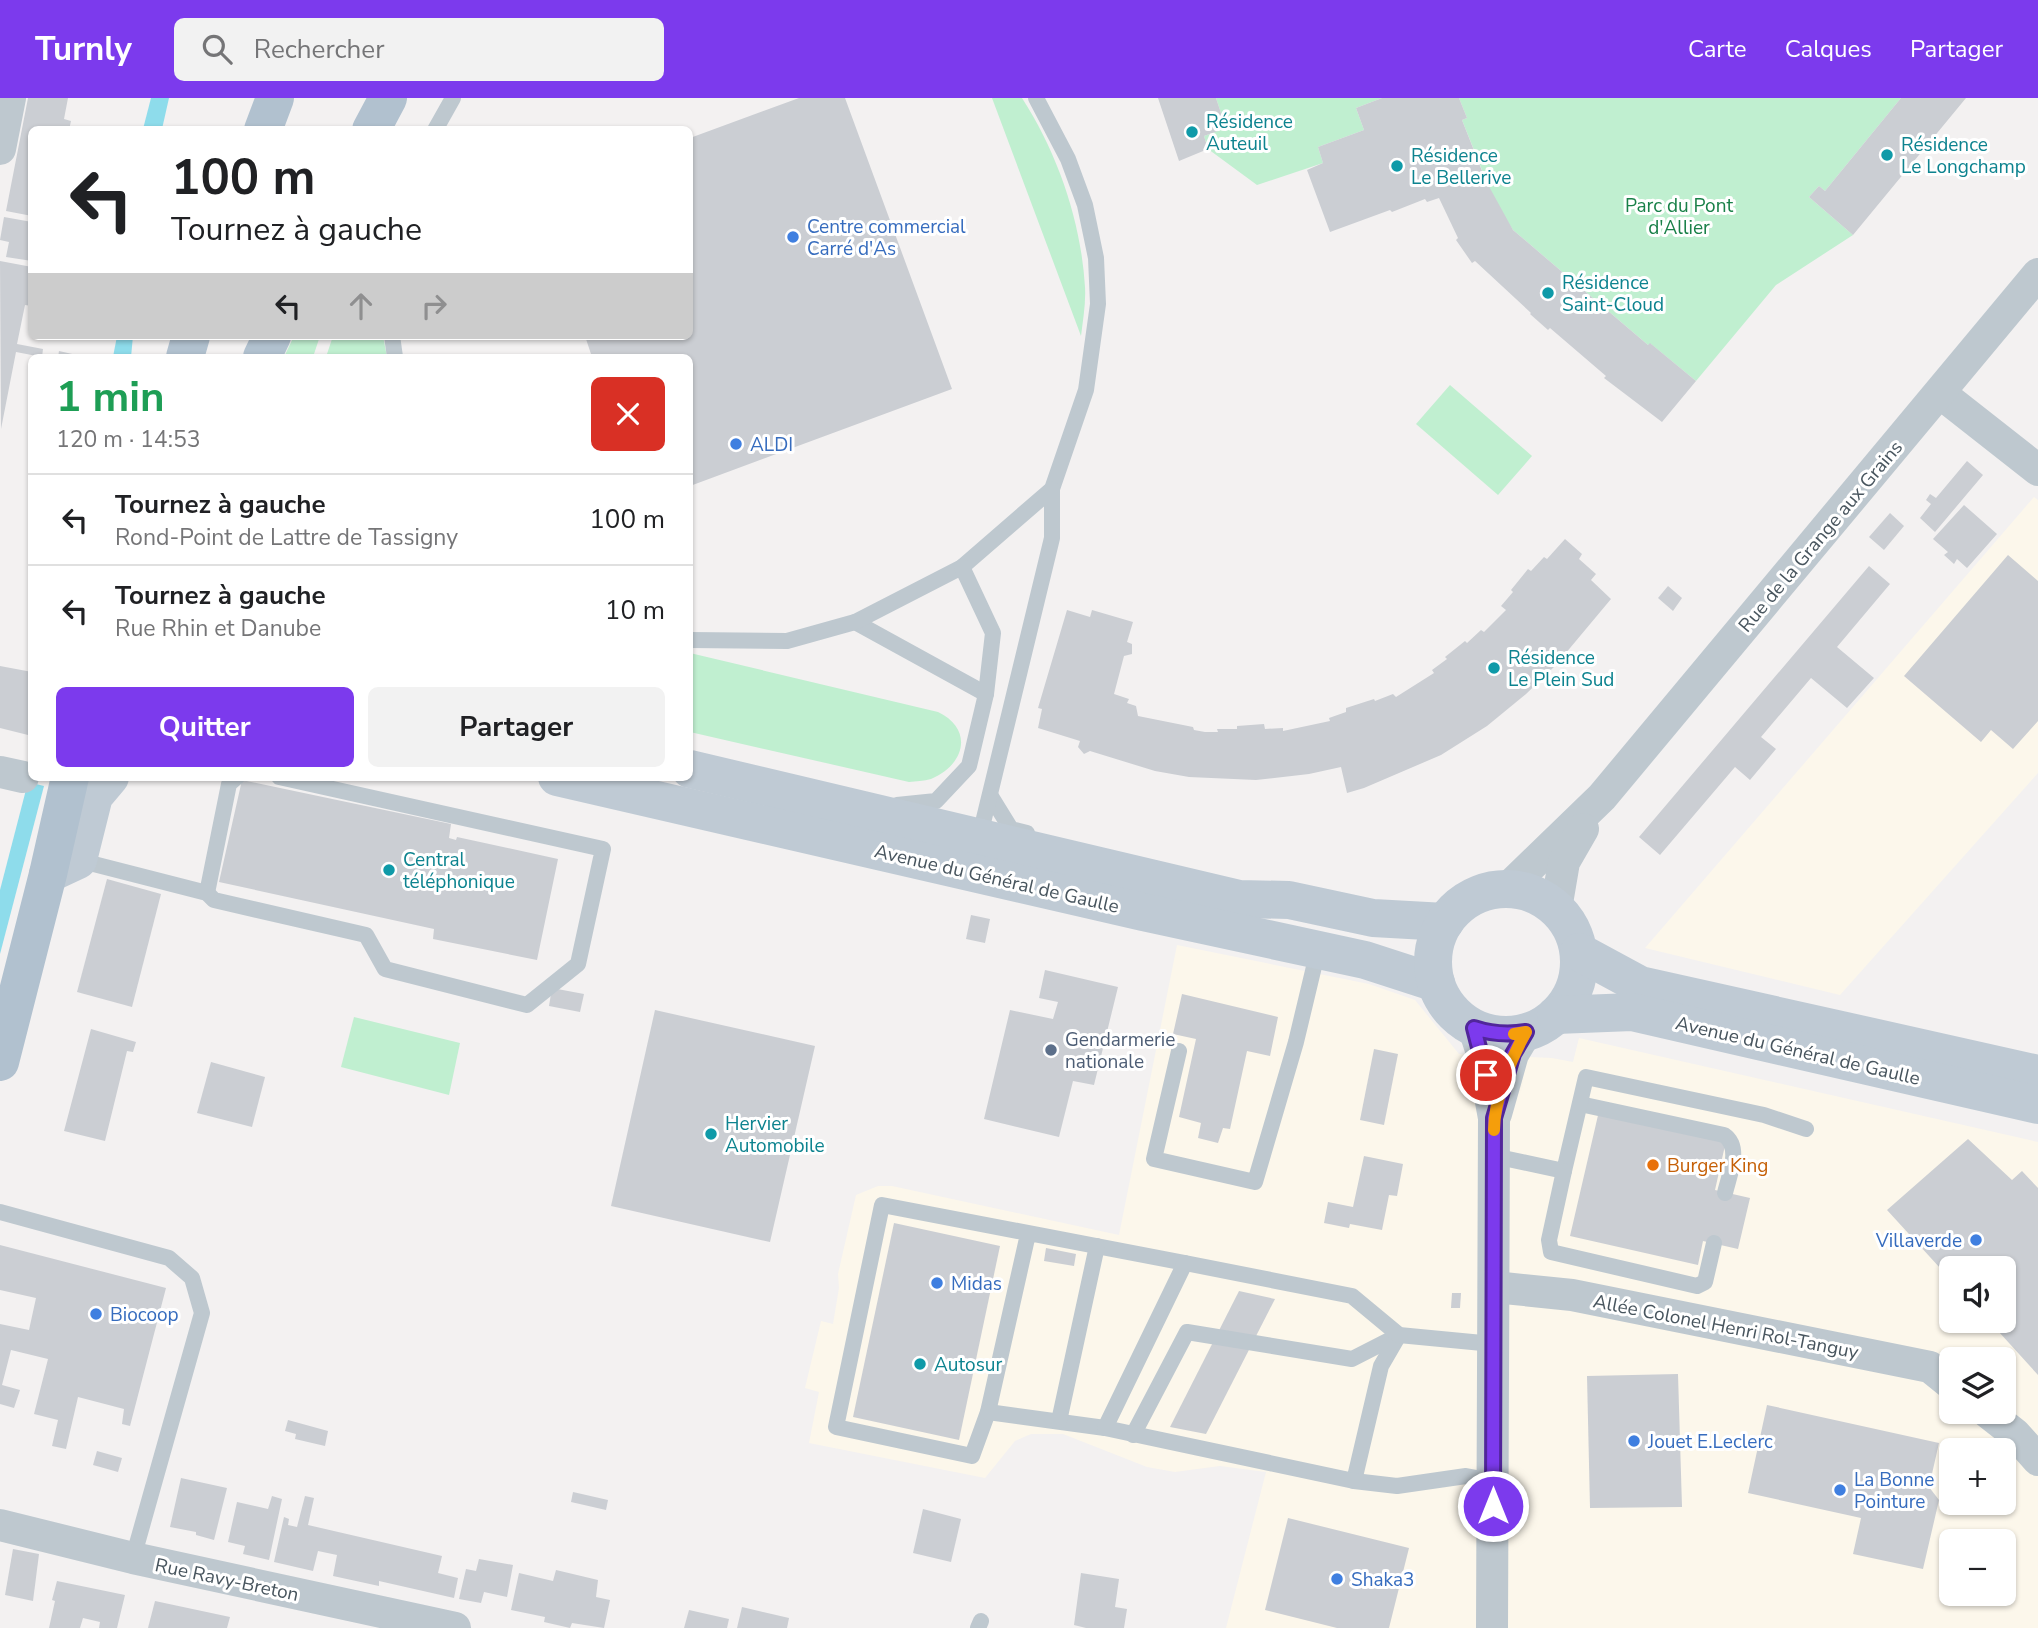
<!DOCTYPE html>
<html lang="fr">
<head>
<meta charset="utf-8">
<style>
  body { margin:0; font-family:"Nunito Sans",sans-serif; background:#f2f2f2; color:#202124; height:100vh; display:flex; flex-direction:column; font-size:26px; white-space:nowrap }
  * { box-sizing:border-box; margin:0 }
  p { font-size:23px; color:#757577 }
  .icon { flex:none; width:38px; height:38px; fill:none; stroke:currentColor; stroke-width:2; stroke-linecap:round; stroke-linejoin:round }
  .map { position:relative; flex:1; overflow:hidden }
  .panel { position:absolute; left:28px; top:256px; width:665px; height:427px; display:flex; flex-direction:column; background:#fff; border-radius:10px; box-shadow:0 2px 5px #0004 }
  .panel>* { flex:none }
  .banner { position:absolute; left:28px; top:28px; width:665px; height:214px; border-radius:10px; box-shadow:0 2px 5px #0004; background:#fff; color:#202124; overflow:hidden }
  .fabs { position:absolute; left:1939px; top:1158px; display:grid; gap:14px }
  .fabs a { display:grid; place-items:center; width:77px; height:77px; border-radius:10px; background:#fff; box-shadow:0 2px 5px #0004; font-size:35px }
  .pin { position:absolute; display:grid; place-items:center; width:60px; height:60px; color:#fff; margin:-30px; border:4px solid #fff; border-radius:50%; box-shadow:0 2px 7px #0007 }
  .me { position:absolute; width:77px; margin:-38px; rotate:0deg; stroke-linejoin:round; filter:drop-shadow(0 0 5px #0008) }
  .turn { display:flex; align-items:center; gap:24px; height:147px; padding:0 28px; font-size:32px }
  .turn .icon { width:91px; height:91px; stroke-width:2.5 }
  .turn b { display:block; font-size:49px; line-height:60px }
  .lanes { display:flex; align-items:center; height:66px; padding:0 28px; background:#0003; justify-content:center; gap:35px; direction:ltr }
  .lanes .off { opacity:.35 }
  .round { display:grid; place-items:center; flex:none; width:74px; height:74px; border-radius:10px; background:#f2f2f2 }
  .overview { display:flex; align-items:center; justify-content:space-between; height:119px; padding:0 28px }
  h1 { font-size:42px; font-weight:700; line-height:52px; color:#1e9e55 }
  .cta { display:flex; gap:14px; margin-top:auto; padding:14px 28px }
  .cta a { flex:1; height:80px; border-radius:10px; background:#7c3aed; color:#fff; font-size:28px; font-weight:700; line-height:80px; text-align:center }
  .cta a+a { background:#f2f2f2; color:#202124 }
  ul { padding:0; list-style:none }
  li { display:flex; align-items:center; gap:21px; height:91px; padding:0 28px; border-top:2px solid #e0e0e0 }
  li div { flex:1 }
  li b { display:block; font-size:26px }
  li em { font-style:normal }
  header { display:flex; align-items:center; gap:42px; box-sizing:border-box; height:98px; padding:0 35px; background:#7c3aed; color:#fff }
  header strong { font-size:33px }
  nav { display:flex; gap:38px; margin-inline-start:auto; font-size:24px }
  .search { width:490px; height:63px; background:#f2f2f2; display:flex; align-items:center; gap:18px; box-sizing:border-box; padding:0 24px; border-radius:10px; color:#757577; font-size:26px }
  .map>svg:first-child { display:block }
  .commercial { fill:#fcf7eb; fill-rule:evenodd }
  .green { fill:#c0efd0 }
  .water { fill:#8edceb }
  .building { fill:#cbced3 }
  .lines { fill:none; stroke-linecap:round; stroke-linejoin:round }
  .service { stroke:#bec8cf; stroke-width:16 }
  .minor { stroke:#bec8cf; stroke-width:32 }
  .secondary { stroke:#bfcad4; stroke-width:38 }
  .primary { stroke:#b1c1cf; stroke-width:38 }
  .route-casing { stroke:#51269a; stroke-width:18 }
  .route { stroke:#7c3aed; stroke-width:12 }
  .slow { stroke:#f59e0b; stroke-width:12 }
  .culture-dot { fill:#0f9aa8; stroke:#fff; stroke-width:2.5 }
  .shop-dot { fill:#3f7fe0; stroke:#fff; stroke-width:2.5 }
  .service-dot { fill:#5c6f8a; stroke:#fff; stroke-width:2.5 }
  .food-dot { fill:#e8710a; stroke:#fff; stroke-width:2.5 }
  .labels { text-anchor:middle; stroke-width:6; stroke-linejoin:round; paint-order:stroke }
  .culture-label { font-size:19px; fill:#0d838f; stroke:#fff; text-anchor:start }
  .park-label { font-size:19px; fill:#198048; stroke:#fff }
  .shop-label { font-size:19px; fill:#366cbe; stroke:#fff; text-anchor:start }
  .street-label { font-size:19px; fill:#48555e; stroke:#fff }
  .service-label { font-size:19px; fill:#4e5e75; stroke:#fff; text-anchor:start }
  .food-label { font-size:19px; fill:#c56008; stroke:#fff; text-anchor:start }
</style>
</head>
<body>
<header>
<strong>Turnly</strong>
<div class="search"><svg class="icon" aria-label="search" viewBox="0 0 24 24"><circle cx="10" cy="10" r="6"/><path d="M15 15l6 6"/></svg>Rechercher</div>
<nav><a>Carte</a><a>Calques</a><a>Partager</a></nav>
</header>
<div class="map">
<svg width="2038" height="1530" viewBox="0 0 2038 1530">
  <rect width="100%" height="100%" fill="#f3f1f1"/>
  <g class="commercial">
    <polygon points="2034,399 2038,402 2038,675 1840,897 1645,850"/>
    <path d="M 1177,847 L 1369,886 L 1415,902 L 1459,956 L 1552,960 L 1573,964 L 1579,940 L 2038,1044 L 2038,1530 L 1226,1530 L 1266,1374 L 1220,1368 L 1175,1374 L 1147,1369 L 1063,1336 L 1031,1336 L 1015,1343 L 985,1380 L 809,1345 L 819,1294 L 805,1290 L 821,1223 L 833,1226 L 839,1190 L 838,1176 L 856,1097 L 878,1088 L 892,1088 L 1119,1137 ZM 1951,1171 L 2004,1171 L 2004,1223 L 1951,1223 ZM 1951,1262 L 2004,1262 L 2004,1314 L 1951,1314 ZM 1951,1353 L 2004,1353 L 2004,1405 L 1951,1405 ZM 1951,1444 L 2004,1444 L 2004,1496 L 1951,1496 Z"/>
  </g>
  <g class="green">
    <path d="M 992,0 L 1022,0 C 1058,56 1081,123 1085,189 C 1086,205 1083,222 1081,238 Z"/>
    <polygon points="1216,0 1382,0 1356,10 1364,32 1318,49 1323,65 1257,87 1208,51 1204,38 1226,30"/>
    <polygon points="1459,0 1901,0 1825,93 1819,88 1809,99 1853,137 1776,187 1696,283 1651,246 1648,247 1513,132 1494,102 1462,22 1467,20"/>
    <polygon points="294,238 320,238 313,259 284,259"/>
    <polygon points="333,238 383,238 387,259 326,259"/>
    <polygon points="1450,287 1532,358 1498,397 1416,326"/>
    <path d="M 690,555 L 938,614 C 974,631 965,667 931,681 C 924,683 916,683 909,684 L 690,634 Z"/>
    <polygon points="354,919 460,945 449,997 341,969"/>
  </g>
  <g class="water">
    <polygon points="151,0 169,0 162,31 143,31"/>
    <polygon points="117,238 133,238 131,259 113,259"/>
    <polygon points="28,684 44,688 0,856 0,792"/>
  </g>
  <g class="building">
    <polygon points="28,0 68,0 64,21 71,23 69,32 32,32 32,118 6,113"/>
    <polygon points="799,0 845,0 952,291 690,388 690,259 592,259 585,238 690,238 690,40"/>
    <polygon points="1158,0 1216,0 1226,30 1204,38 1208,51 1179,63"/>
    <polygon points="1382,0 1459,0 1467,20 1462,22 1486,83 1513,132 1648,247 1650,245 1696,283 1662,324 1604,280 1606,278 1550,230 1548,232 1530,216 1531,215 1475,163 1472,165 1456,142 1458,140 1439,100 1427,104 1425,101 1392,114 1390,112 1330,134 1307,72 1323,65 1318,49 1364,32 1356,10"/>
    <polygon points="1901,0 1966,0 1853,137 1809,99 1819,88 1825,93"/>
    <polygon points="4,119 32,124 32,163 6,159 9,144 0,142"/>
    <polygon points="0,163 32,169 32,208 25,207 17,246 43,251 42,259 16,254 1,331"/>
    <polygon points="59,253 81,258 81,259 58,259"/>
    <polygon points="1967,363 1983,377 1935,434 1920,420 1931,406 1926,402 1930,396 1936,400"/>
    <polygon points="1964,407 1997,436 1967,470 1957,461 1954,466 1944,457 1948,454 1933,441"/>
    <polygon points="1890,415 1904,428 1884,452 1869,439"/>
    <polygon points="1565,441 1582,456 1579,461 1596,476 1591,482 1611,501 1555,568 1526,596 1487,628 1441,657 1364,690 1347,695 1341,669 1309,676 1256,682 1189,679 1155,673 1090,653 1084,656 1078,649 1080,643 1038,630 1042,611 1038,610 1067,512 1090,519 1092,512 1133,524 1127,544 1132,546 1132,556 1124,558 1114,596 1129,601 1127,605 1136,608 1138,618 1193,629 1194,632 1205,634 1218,634 1217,631 1237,631 1237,628 1264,626 1265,631 1283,630 1283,633 1330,623 1329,620 1346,614 1346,610 1374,601 1375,603 1393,596 1396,599 1434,575 1432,572 1447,561 1445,559 1465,543 1467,545 1481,532 1484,534 1506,512 1501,508 1513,494 1511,492 1528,471 1531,473 1544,459 1547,461"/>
    <polygon points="2008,457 2038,483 2038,623 2013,651 1991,632 1981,644 1904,578"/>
    <polygon points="1869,468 1890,486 1837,549 1874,580 1847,610 1811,580 1761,639 1776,651 1750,682 1735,669 1660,757 1639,739"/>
    <polygon points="1668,488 1682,500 1673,513 1658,500"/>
    <polygon points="0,568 32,574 32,638 0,630"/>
    <polygon points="242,682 451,726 449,740 456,742 457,739 558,761 537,862 433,841 434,831 219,784"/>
    <polygon points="107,781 161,796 132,909 77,894"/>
    <polygon points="971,817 990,821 985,845 966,841"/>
    <polygon points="1045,872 1118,889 1094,987 1073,983 1059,1039 984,1021 1010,912 1053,921 1058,904 1039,900"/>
    <polygon points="552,890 584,896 580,914 549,908"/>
    <polygon points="1182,896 1278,919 1270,958 1247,953 1230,1031 1223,1030 1218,1045 1198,1040 1201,1025 1179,1019 1196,941 1173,936"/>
    <polygon points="655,912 815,948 770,1144 611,1108"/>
    <polygon points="91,931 136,944 133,954 127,953 105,1043 64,1033"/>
    <polygon points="1374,951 1398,956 1384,1027 1360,1022"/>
    <polygon points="211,964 265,979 252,1029 197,1015"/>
    <polygon points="1599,1013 1726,1043 1715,1092 1750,1100 1738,1151 1703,1143 1698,1167 1570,1138"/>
    <polygon points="1968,1041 2012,1082 2022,1073 2038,1090 2038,1277 1989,1223 2004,1223 2004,1171 1951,1171 1951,1182 1887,1112"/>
    <polygon points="1364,1058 1403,1066 1397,1098 1389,1097 1382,1132 1350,1126 1349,1130 1324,1125 1328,1104 1353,1109"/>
    <polygon points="894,1125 1000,1148 959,1342 853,1319"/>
    <polygon points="0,1147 166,1190 130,1328 122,1326 124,1311 78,1299 66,1351 52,1348 58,1322 34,1316 48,1261 11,1252 2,1287 20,1292 14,1310 0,1306 0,1226 29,1232 36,1200 0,1192"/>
    <polygon points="1046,1150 1076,1156 1074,1168 1044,1163"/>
    <polygon points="1239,1193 1275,1201 1206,1336 1170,1329"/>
    <polygon points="1452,1195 1461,1195 1460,1210 1451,1210"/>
    <polygon points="1678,1276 1682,1409 1590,1410 1587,1278"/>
    <polygon points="1767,1307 1939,1345 1929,1389 1939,1402 1923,1471 1853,1456 1861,1420 1748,1395"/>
    <polygon points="288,1322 328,1333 325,1348 295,1341 296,1336 285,1333"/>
    <polygon points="97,1353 122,1360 118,1374 93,1367"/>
    <polygon points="181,1380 227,1390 214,1442 196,1437 196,1434 170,1429"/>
    <polygon points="573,1394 608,1402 606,1412 571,1404"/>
    <polygon points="272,1398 282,1401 269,1462 243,1456 245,1448 228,1444 237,1404 268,1411"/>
    <polygon points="305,1398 314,1400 308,1427 442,1458 438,1475 458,1480 454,1500 379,1483 379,1488 333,1478 337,1457 318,1453 313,1473 274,1464 284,1419 289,1421 288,1427 297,1429"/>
    <polygon points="923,1411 961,1421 951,1464 913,1455"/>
    <polygon points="1288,1420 1409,1450 1389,1530 1337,1530 1265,1512"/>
    <polygon points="13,1451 39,1456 33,1503 5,1497"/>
    <polygon points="479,1461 513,1467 507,1499 484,1494 481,1505 459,1501 466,1471 476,1473"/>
    <polygon points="556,1472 598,1482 596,1499 610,1502 604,1530 572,1525 570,1530 544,1524 545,1519 511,1512 519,1475 553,1483"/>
    <polygon points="1081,1475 1119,1481 1115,1509 1127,1511 1124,1530 1086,1530 1074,1527"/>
    <polygon points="57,1483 125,1497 117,1530 99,1530 100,1524 83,1520 80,1530 49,1530 55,1503 52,1502"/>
    <polygon points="155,1503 230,1519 227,1530 148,1530"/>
    <polygon points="742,1509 789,1520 787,1530 737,1530"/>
    <polygon points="689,1512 729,1521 727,1530 684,1530"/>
  </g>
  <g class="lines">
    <g class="service">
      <polyline points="435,32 453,0"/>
      <polyline points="392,238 395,259"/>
      <polyline points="855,524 986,596"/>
      <polyline points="690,542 787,543 855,524 962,469 1052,391 1086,292 1098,206 1096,160 1085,107 1068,61 1036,0"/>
      <polyline points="990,697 1011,731 1027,735"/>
      <polyline points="897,707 936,703 969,668 986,596 993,535 962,469"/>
      <polyline points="979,741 1052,440 1052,391"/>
      <polyline points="78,762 207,795 214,802 366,837 385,871 527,907 578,866 603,751 279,679"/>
      <polyline points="207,795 229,686 237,679"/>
      <polyline points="1179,953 1154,1061 1255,1084 1296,944 1318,852"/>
      <path d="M 1580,1006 L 1724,1037 C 1742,1049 1729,1077 1725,1095"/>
      <polyline points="1494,1058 1564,1073 1586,979 1764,1017 1806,1031"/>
      <polyline points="1564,1073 1549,1142 1551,1154 1697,1188 1705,1184 1714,1145"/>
      <polyline points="0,1114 169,1160 192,1180 202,1215 133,1460"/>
      <polyline points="1028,1136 988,1314 972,1358 836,1329 882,1107 1185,1165"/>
      <polyline points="988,1314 1105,1330"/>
      <polyline points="1059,1323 1097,1148"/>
      <polyline points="1133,1337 1187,1234 1352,1261 1399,1237"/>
      <polyline points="1354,1383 1381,1268 1399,1237"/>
      <polyline points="1493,1383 1466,1378 1397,1388 1354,1383 1105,1330 1185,1165 1352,1198 1399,1237 1493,1246"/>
      <polyline points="978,1530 981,1523"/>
    </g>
    <g class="minor">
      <polyline points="0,51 10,0"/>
      <polyline points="1940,295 2038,372"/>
      <polyline points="0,674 23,679"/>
      <polyline points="1507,791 1602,699 2038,176"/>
      <polyline points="1556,811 1564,764 1583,731"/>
      <polyline points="1474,930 1482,955 1494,1020 1492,1530"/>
      <polyline points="1496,1016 1513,956 1526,934"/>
      <polyline points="1494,1189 1572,1197 1930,1269 1951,1286"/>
      <polyline points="1987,1314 2015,1336 2038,1362"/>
      <polyline points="0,1427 133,1460 455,1530"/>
    </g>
    <g class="secondary">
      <polyline points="690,671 1239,801 1289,802 1373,820 1445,824"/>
      <polyline points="557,679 1143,814 1365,862 1436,885"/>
      <polyline points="48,776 78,762 94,698 110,679"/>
      <circle cx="1506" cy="864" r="73"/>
      <polyline points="1579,854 1640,887 2038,976"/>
      <polyline points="1556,917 1632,914 2038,1007"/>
    </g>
    <g class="primary">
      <polyline points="263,32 275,0"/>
      <polyline points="371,32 388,0"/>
      <polyline points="185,259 191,238"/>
      <polyline points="262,259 272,238"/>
      <polyline points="0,964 48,776 70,679"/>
    </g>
  </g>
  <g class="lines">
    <defs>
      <path id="route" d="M 1486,977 L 1474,930 C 1492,936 1507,937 1526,934 L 1513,956 L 1494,1020 L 1493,1408"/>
    </defs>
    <use href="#route" class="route-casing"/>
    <use href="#route" class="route"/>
    <path class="slow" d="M 1494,1032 C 1494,1002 1511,960 1526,934 L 1514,936"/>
  </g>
  <g class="culture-dot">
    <circle cx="1192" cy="34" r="7"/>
    <circle cx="1887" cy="57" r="7"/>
    <circle cx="1397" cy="68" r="7"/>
    <circle cx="1548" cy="195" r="7"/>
    <circle cx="1494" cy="570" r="7"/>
    <circle cx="389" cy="772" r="7"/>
    <circle cx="711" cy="1036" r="7"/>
    <circle cx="920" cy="1266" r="7"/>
  </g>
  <g class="shop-dot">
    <circle cx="793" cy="139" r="7"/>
    <circle cx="736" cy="346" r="7"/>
    <circle cx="1976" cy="1142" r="7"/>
    <circle cx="937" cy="1185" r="7"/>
    <circle cx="96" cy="1216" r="7"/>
    <circle cx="1634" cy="1343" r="7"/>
    <circle cx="1840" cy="1392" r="7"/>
    <circle cx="1337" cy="1481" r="7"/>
  </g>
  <circle class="service-dot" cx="1051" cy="952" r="7"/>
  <circle class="food-dot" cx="1653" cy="1067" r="7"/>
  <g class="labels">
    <g class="culture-label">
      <text x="1206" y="30">Résidence<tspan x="1206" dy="22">Auteuil</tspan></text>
      <text x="1901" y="53">Résidence<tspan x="1901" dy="22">Le Longchamp</tspan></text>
      <text x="1411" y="64">Résidence<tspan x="1411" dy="22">Le Bellerive</tspan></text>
      <text x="1562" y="191">Résidence<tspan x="1562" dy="22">Saint-Cloud</tspan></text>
      <text x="1508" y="566">Résidence<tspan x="1508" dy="22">Le Plein Sud</tspan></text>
      <text x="403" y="768">Central<tspan x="403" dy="22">téléphonique</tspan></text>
      <text x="725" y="1032">Hervier<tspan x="725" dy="22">Automobile</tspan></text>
      <text x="934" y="1273">Autosur</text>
    </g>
    <g class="park-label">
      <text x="1679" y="114">Parc du Pont<tspan x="1679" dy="22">d'Allier</tspan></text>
    </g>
    <g class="shop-label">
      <text x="807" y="135">Centre commercial<tspan x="807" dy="22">Carré d'As</tspan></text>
      <text x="750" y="353">ALDI</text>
      <text x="1962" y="1149" text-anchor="end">Villaverde</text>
      <text x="951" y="1192">Midas</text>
      <text x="110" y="1223">Biocoop</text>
      <text x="1648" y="1350">Jouet E.Leclerc</text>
      <text x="1854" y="1388">La Bonne<tspan x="1854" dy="22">Pointure</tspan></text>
      <text x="1351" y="1488">Shaka3</text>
    </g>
    <g class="street-label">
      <text transform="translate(1820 438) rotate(-50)" y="7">Rue de la Grange aux Grains</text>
      <text transform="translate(997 780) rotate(13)" y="7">Avenue du Général de Gaulle</text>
      <text transform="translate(1798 952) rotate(13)" y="7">Avenue du Général de Gaulle</text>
      <text transform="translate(1726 1228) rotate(11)" y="7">Allée Colonel Henri Rol-Tanguy</text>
      <text transform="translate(227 1481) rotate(12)" y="7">Rue Ravy-Breton</text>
    </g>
    <g class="service-label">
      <text x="1065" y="948">Gendarmerie<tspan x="1065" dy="22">nationale</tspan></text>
    </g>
    <g class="food-label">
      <text x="1667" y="1074">Burger King</text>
    </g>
  </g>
</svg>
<div class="fabs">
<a><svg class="icon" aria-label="sound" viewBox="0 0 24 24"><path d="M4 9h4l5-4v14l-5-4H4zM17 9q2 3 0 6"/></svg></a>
<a><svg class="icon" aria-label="layers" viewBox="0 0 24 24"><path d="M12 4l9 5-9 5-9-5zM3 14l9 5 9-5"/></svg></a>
<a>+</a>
<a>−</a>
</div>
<div class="pin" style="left:1486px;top:977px;background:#d93025"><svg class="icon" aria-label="arrive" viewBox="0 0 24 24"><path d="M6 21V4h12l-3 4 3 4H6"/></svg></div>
<svg class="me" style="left:1493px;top:1408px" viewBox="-20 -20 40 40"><circle r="17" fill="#7c3aed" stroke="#fff" stroke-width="3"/><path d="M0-11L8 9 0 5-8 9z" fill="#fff"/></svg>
<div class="banner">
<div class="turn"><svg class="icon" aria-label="left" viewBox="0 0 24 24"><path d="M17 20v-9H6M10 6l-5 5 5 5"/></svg><div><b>100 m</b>Tournez à gauche</div></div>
<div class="lanes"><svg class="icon" aria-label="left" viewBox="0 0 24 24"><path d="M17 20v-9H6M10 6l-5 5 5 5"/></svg><svg class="icon off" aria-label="ahead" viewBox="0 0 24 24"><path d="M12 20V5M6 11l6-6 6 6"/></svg><svg class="icon off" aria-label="right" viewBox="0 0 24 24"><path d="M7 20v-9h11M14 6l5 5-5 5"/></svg></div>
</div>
<section class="panel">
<div class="overview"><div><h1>1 min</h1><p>120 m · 14:53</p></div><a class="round" style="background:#d93025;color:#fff"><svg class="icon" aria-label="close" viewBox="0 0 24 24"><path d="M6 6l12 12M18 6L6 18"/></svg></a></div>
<ul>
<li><svg class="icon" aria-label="left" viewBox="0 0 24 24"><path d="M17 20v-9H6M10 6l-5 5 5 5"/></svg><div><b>Tournez à gauche</b><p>Rond-Point de Lattre de Tassigny</p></div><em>100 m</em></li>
<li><svg class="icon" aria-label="left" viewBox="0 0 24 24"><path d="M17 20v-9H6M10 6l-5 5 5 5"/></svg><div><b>Tournez à gauche</b><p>Rue Rhin et Danube</p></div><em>10 m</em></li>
</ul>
<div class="cta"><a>Quitter</a><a>Partager</a></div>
</section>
</div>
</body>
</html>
